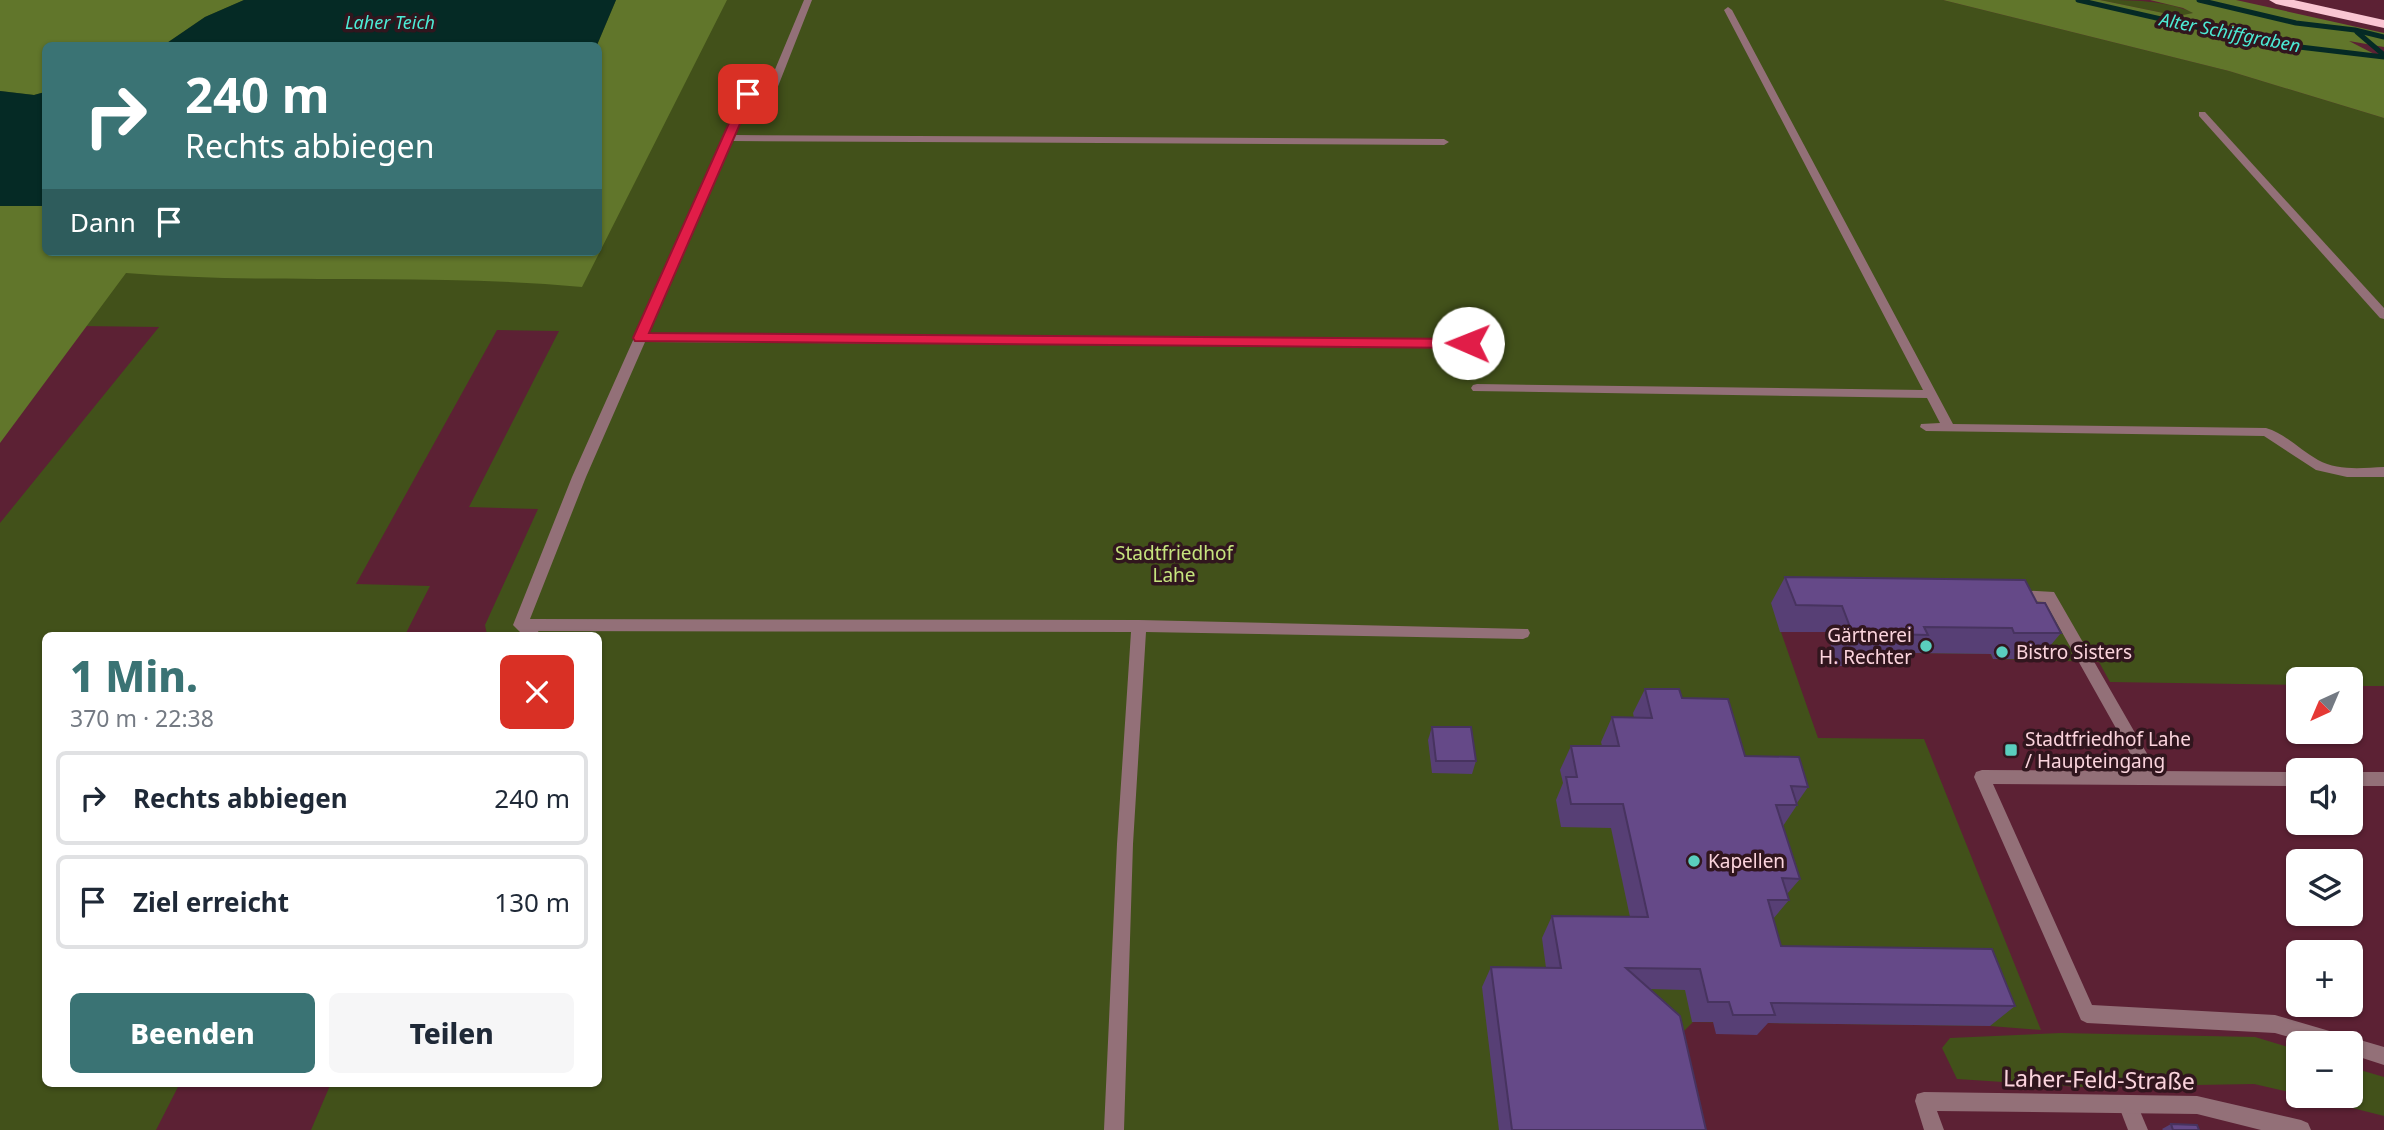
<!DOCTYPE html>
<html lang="de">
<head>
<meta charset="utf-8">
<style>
  body { margin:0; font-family:"Noto Sans",sans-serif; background:#f6f6f7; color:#1f2937; height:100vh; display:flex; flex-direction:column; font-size:26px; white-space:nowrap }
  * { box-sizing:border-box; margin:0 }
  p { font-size:23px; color:#747a83 }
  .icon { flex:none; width:38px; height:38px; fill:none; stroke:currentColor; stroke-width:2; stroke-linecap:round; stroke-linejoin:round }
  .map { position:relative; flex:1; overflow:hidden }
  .side { position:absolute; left:42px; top:632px; width:560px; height:455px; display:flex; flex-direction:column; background:#fff; border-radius:10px; box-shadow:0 2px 5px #0004 }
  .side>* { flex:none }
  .top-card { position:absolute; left:42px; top:42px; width:560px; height:214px; border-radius:10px; box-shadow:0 2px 5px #0004; background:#3a7374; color:#fff; overflow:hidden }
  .needle { width:46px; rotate:224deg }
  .fabs { position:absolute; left:2286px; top:667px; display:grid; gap:14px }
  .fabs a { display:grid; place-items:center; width:77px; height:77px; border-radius:10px; background:#fff; box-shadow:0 2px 5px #0004; font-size:35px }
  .pin { position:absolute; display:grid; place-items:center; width:60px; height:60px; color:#fff; margin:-30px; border-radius:14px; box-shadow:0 4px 10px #0006 }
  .me { position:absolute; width:77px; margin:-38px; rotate:271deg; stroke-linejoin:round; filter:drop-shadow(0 0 5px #0008) }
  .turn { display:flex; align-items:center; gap:24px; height:147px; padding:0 28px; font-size:32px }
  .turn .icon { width:91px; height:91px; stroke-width:2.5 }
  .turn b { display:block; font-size:49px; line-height:60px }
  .then { display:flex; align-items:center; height:66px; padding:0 28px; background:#0003; gap:14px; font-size:26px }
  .round { display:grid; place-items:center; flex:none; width:74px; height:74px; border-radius:10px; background:#f6f6f7 }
  .overview { display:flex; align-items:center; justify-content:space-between; height:119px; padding:0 28px }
  h1 { font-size:42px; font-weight:800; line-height:52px; color:#3a7374 }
  .primary-button { display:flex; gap:14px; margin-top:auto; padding:14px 28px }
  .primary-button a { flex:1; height:80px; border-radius:10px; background:#3a7374; color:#fff; font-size:28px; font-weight:800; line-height:80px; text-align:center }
  .primary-button a+a { background:#f6f6f7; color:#1f2937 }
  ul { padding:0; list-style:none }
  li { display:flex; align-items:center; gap:21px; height:94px; margin:0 14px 10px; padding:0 14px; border:4px solid #e0e1e3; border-radius:10px }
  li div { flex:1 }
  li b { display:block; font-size:26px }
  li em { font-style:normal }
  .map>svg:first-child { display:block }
  .green { fill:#42511a; fill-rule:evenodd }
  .forest { fill:#61762b }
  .water { fill:#052a25 }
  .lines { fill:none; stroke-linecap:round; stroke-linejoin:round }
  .stream { stroke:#052a25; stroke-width:5 }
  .lane { fill:#937078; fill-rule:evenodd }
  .street { fill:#937078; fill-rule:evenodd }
  .highway { fill:#fac5d2; fill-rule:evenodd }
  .wall { fill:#573f75 }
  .building { fill:#654988; stroke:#47335f; stroke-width:2 }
  .route { fill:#e11d48; stroke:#92132f; stroke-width:2 }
  .poi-dot { fill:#5acebe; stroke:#31161e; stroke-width:2.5 }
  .labels { text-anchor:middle; stroke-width:7; stroke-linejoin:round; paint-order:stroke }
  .far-water-label { font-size:18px; font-style:italic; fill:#4cebd6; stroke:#31161e }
  .park-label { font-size:19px; fill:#c6e47e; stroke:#31161e }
  .poi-label { font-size:19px; fill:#fbd4dd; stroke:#31161e; text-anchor:start }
  .near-street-label { font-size:23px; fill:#fbd4dd; stroke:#31161e }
</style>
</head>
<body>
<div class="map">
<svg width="2384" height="1130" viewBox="0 0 2384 1130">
  <rect width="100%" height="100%" fill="#5c2134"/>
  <g class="green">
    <path d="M 0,0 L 1943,0 L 2229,71 L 2384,118 L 2384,686 L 2350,686 L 2350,679 L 2298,679 L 2298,685 L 2110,682 L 2099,662 L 1993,659 L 1990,654 L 1906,653 L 1827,632 L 1781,632 L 1818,738 L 1924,739 L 2041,1030 L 1990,1026 L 1693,1022 L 1667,1048 L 1686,1130 L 311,1130 L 331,1083 L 598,1083 L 598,635 L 487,635 L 485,625 L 538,509 L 469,507 L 559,331 L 497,330 L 356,584 L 430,586 L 405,635 L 46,635 L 46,1083 L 180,1083 L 156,1130 L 0,1130 L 0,523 L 159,327 L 0,325 ZM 46,46 L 598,46 L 598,252 L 46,252 Z"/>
    <path d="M 2100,0 C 2132,0 2165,0 2194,13 L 2178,16 Z"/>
    <polygon points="2061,1033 2255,1037 2298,1050 2298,1094 2254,1084 2080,1087 1957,1079 1942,1048 1950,1038"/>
    <polygon points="2350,1067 2384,1077 2384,1116 2305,1096 2350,1096"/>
  </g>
  <g class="forest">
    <polygon points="0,0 244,0 205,17 164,45 46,46 45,92 34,95 0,91"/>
    <path d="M 616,0 L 727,0 L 582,287 C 430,273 278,285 126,273 L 0,443 L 0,206 L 45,206 L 46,252 L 598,252 L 597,45 Z"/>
    <polygon points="1943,0 2100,0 2178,16 2193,13 2183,8 2150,0 2236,0 2384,33 2384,47 2349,41 2384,59 2384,118 2229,71"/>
  </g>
  <g class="water">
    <polygon points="244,0 616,0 597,45 164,45 205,17"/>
    <polygon points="0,91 34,95 45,92 45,206 0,206"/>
  </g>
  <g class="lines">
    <g class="stream">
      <polyline points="2078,0 2266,43 2384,57"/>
      <polyline points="2199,0 2296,23 2355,30 2384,37"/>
      <polyline points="2357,32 2384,55"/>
    </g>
    <g class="lane">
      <polygon points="804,0 812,0 775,94 770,97 752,97 735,135 1444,139 1449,142 1444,145 732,141 648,334 1468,339 1474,343 1468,347 645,342 586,477 530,619 1139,620 1528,629 1530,633 1528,637 1523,639 1146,632 1133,844 1124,1130 1104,1130 1117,844 1131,632 538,631 540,635 523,635 513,625 572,477 743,94 748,91 766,91"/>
      <path d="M 1728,7 L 1732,10 L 1953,424 L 2266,428 C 2286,434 2300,450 2318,460 C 2338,471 2362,468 2384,467 L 2384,477 L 2347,477 L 2316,470 L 2264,436 L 1926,431 L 1920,427 L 1921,424 L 1940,423 L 1927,398 L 1473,391 L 1471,388 L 1473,385 L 1477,384 L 1923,390 L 1724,10 Z"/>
      <polygon points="2199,112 2205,112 2384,308 2384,319 2380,318 2199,116"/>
      <polygon points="2015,590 2054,592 2157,771 2298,772 2298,786 1993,784 2092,1005 2275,1015 2384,1047 2384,1065 2350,1054 2350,1043 2310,1043 2275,1033 2087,1023 2081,1020 1974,777 1976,772 1982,770 2140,771 2045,602 2010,600 2008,596 2010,592"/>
      <rect x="2350" y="772" width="34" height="14"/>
      <polygon points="2127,1095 2134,1097 2148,1130 2128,1130 2118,1104 2120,1097"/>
    </g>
    <polygon class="street" points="1924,1092 2197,1096 2301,1120 2308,1123 2311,1130 2261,1130 2197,1114 1937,1111 1944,1130 1924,1130 1915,1101 1917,1094"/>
    <polygon class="highway" points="2269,0 2294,0 2384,20 2384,28 2276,4"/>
  </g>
  <g class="wall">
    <polygon points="1785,577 2037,603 2061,633 2039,659 1993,659 1991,654 1915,653 1909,661 1876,660 1872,666 1838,666 1826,632 1780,632 1771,603"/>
    <polygon points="1645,689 1682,698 1745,756 1808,787 1797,803 1797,805 1783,826 1800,879 1787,894 1789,900 1773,919 1781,946 2015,1006 1990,1026 1768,1023 1757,1035 1716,1034 1713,1022 1692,1022 1685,990 1649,989 1706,1130 1499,1130 1482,987 1491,967 1546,968 1542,938 1552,916 1630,917 1611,828 1561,827 1556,800 1563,783 1560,770 1571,746 1602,746 1601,742 1612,717 1634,718 1633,713"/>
    <polygon points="1432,727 1476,761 1472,774 1432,773 1428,740"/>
    <polygon points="2171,1124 2199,1130 2163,1130 2162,1129"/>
  </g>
  <g class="building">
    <polygon points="1785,577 2025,580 2037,603 2045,603 2061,633 2014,633 2012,628 1924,627 1928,635 1887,634 1890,640 1855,640 1842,606 1796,605"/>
    <polygon points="1645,689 1679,689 1682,698 1728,699 1745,756 1799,757 1808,787 1791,786 1797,805 1776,805 1800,879 1782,878 1789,900 1768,900 1781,946 1992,949 2015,1006 1771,1003 1775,1015 1733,1015 1729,1002 1708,1002 1700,969 1626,968 1680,1016 1706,1130 1512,1130 1491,967 1561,968 1552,916 1648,917 1623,804 1571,804 1566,777 1577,777 1571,746 1619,746 1612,717 1652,718"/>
    <polygon points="1432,727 1471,727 1476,761 1436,761"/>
    <polygon points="2171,1124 2197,1125 2199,1130 2173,1130"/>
  </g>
  <polygon class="route" points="748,90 753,94 649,333 1468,339 1475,343 1468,348 635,341 633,338 742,94"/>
  <g class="poi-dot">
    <circle cx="1926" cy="646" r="7"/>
    <circle cx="2002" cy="652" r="7"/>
    <rect x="2004" y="743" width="14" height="14" rx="3.5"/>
    <circle cx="1694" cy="861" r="7"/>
  </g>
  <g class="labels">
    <g class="far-water-label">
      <text x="390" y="29">Laher Teich</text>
      <text transform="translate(2230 33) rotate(11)" y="6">Alter Schiffgraben</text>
    </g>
    <g class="park-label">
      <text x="1174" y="560">Stadtfriedhof<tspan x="1174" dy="22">Lahe</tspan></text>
    </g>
    <g class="poi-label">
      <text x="1912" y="642" text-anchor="end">Gärtnerei<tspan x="1912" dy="22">H. Rechter</tspan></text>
      <text x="2016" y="659">Bistro Sisters</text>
      <text x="2025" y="746">Stadtfriedhof Lahe<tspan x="2025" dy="22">/ Haupteingang</tspan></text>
      <text x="1708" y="868">Kapellen</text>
    </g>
    <g class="near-street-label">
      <text transform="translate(2099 1080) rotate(1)" y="8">Laher-Feld-Straße</text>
    </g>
  </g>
</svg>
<div class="fabs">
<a><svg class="needle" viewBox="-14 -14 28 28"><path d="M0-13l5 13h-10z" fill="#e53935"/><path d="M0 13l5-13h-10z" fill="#747a83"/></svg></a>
<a><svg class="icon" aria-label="sound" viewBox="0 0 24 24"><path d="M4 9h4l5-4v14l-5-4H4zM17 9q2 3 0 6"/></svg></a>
<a><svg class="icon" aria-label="layers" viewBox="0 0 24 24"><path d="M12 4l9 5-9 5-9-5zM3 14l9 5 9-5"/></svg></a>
<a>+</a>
<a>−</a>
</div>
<div class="pin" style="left:748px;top:94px;background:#d93025"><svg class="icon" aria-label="arrive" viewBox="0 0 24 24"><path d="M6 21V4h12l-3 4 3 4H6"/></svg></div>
<svg class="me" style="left:1468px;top:343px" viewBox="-20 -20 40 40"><circle r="19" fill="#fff"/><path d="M0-13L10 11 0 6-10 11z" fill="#e11d48"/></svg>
<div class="top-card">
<div class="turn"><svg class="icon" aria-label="right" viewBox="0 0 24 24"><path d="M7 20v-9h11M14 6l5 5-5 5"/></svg><div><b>240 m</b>Rechts abbiegen</div></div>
<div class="then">Dann<svg class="icon" aria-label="arrive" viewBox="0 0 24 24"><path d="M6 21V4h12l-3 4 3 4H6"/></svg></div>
</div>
<section class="side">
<div class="overview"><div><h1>1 Min.</h1><p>370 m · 22:38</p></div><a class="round" style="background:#d93025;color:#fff"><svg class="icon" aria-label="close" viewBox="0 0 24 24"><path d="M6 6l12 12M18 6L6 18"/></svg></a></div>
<ul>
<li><svg class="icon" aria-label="right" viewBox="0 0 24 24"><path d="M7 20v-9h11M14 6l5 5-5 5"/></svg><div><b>Rechts abbiegen</b></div><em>240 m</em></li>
<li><svg class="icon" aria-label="arrive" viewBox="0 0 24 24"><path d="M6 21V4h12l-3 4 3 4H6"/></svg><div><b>Ziel erreicht</b></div><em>130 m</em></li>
</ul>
<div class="primary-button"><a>Beenden</a><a>Teilen</a></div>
</section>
</div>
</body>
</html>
